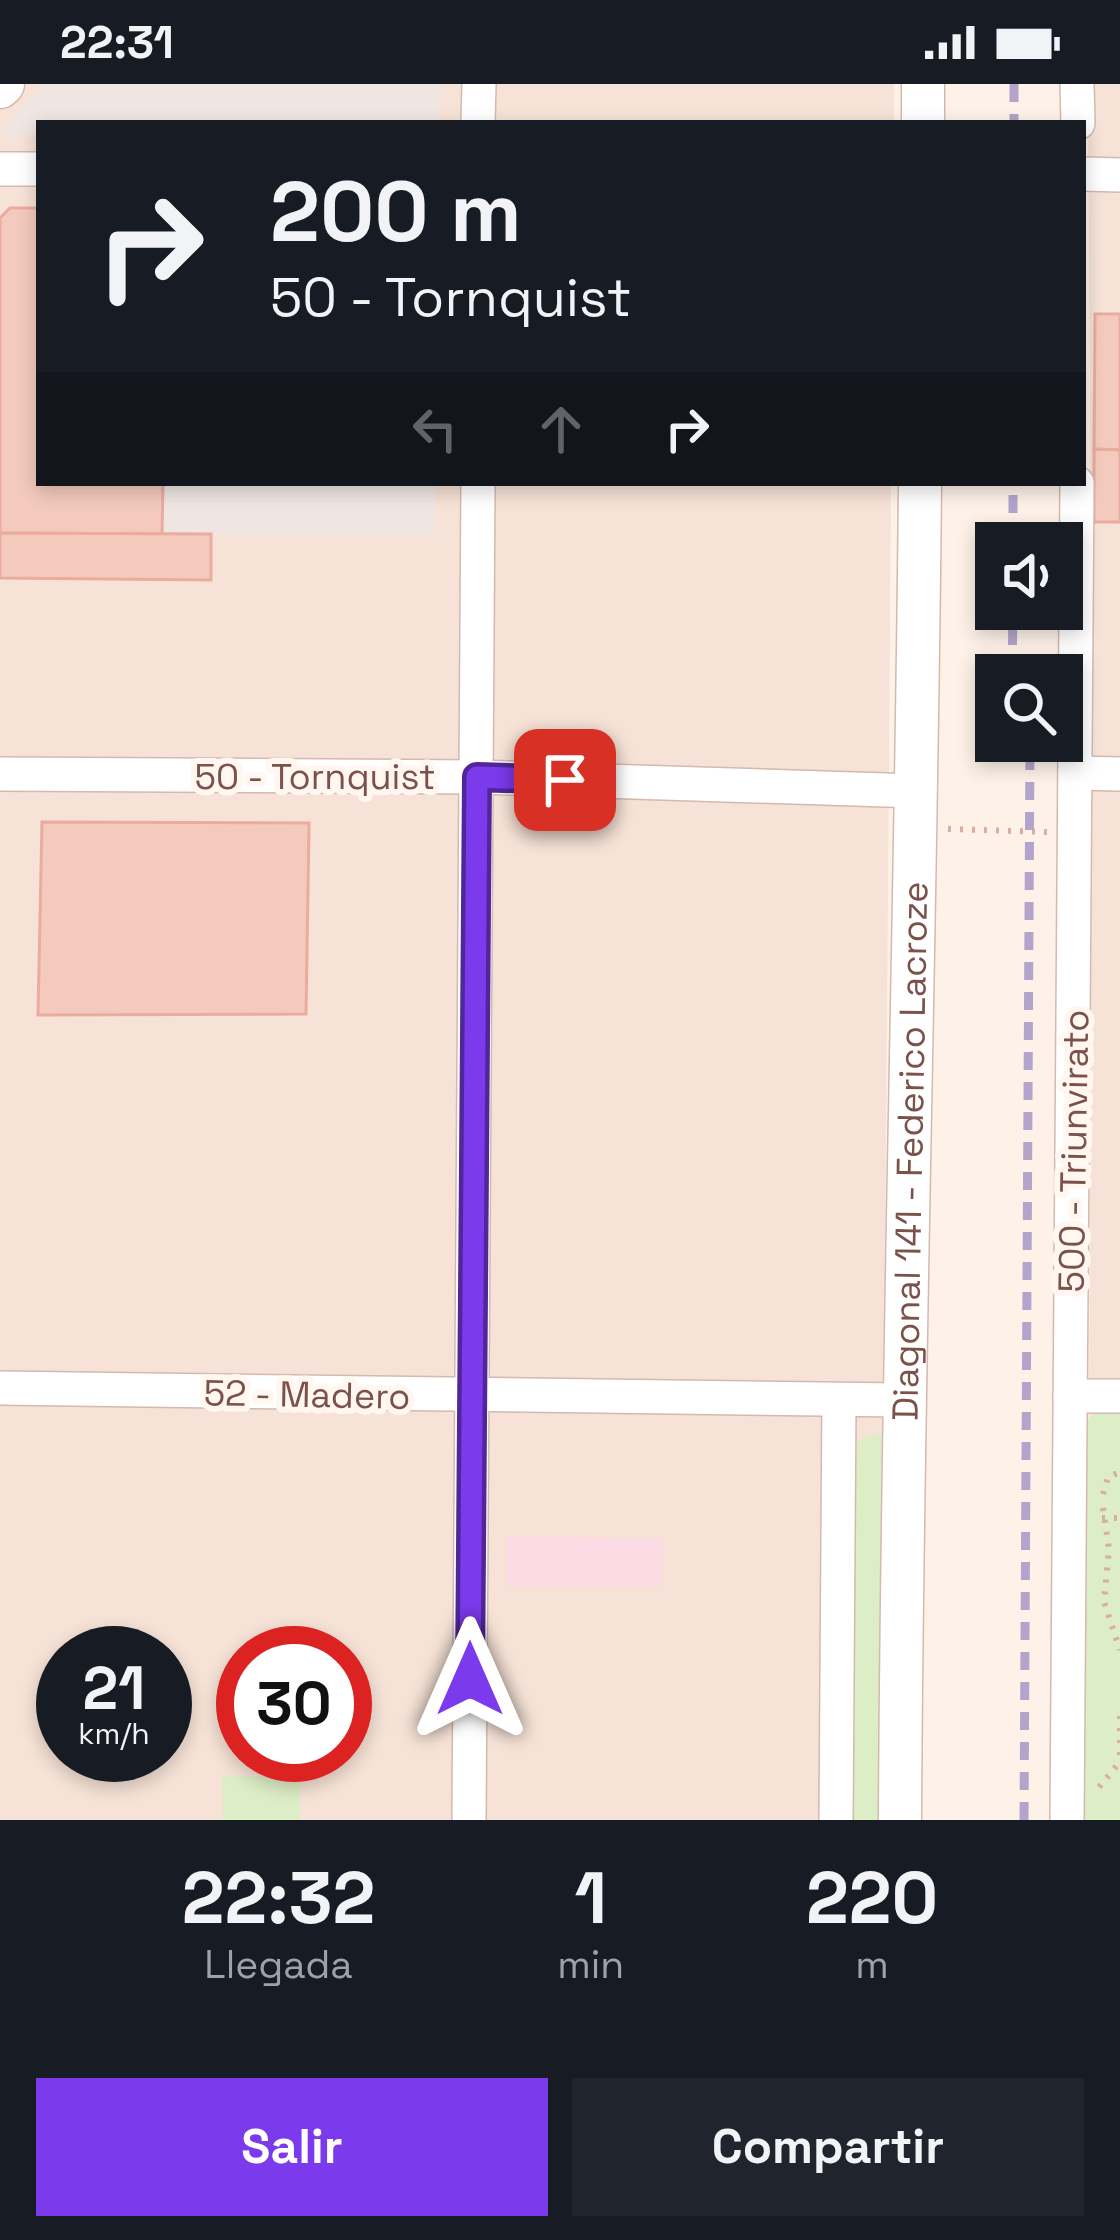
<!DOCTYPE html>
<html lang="es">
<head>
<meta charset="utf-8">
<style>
  body { margin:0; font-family:"Space Grotesk",sans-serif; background:#20242c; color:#f1f3f6; height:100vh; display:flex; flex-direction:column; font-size:45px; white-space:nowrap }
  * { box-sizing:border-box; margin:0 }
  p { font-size:39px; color:#9ea1a6 }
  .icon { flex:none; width:66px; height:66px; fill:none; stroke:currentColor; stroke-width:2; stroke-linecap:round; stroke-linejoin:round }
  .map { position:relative; height:1736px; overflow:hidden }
  .drawer { display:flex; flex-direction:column; background:#171b24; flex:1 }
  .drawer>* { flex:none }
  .hud { position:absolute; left:36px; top:36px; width:1050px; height:366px; border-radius:0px; box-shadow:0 6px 18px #0003; background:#171b24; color:#f1f3f6; overflow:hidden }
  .buttons { position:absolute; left:975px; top:438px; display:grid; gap:24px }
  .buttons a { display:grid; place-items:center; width:108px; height:108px; border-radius:0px; background:#171b24; box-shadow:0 6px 18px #0003; font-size:60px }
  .speed { position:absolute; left:36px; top:1542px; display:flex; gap:24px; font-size:60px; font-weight:700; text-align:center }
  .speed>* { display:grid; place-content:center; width:156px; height:156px; border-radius:50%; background:#171b24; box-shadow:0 6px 18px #0003; line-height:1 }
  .speed small { font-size:30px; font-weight:400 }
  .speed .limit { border:18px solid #d22; background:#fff; color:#111 }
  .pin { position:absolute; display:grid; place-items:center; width:102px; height:102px; color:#fff; margin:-51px; border-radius:24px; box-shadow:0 6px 18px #0006 }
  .me { position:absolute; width:132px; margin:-66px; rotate:0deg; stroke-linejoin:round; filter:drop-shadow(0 0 9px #0008) }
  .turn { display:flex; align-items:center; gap:42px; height:252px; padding:0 36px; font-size:54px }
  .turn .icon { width:156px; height:156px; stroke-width:2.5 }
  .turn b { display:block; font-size:84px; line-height:102px }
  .lanes { display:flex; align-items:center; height:114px; padding:0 36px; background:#0003; justify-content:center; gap:60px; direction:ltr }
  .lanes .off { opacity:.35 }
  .eta { display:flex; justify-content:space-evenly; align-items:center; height:204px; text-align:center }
  .eta b { font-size:72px; font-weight:700; line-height:84px }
  .button { display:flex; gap:24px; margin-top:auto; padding:24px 36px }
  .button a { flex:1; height:138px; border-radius:0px; background:#7c3aed; color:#fff; font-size:48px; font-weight:700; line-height:138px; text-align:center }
  .button a+a { background:#20242c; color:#f1f3f6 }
  .status { display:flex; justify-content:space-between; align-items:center; height:84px; padding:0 60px; background:#171b24; direction:ltr }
  .status svg { height:33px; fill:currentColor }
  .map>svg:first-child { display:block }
  .residential { fill:#f6e2d6; fill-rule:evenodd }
  .industrial { fill:#efe6e2 }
  .medical { fill:#fcdbe5 }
  .green { fill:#ddedc5 }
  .building { fill:#f5cabe; stroke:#e9ac9d; stroke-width:3 }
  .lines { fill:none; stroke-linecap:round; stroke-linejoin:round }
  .minor-casing { stroke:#d4b9af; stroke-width:36 }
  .tertiary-casing { stroke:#d4b9af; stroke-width:45 }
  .path { stroke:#dbaca0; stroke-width:6; stroke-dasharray:3 9; stroke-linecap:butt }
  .minor { stroke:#fff; stroke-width:33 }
  .tertiary { stroke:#fff; stroke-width:42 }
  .rail { stroke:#b2a4ca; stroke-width:9; stroke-dasharray:18 12; stroke-linecap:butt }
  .route-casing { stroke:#51269a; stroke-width:30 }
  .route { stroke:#7c3aed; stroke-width:21 }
  .labels { text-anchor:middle; stroke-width:12; stroke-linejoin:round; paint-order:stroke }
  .street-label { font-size:36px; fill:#7b524a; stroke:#fff7f0 }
</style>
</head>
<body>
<div class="status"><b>22:31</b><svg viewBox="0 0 49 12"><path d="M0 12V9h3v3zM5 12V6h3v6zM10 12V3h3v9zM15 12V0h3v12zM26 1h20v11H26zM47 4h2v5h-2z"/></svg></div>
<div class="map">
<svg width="1120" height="1736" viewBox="0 0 1120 1736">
  <rect width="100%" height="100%" fill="#fef2e8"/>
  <g class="residential">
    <path d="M 0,0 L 894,0 L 894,39 L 39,39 L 39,399 L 891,399 L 881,1736 L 0,1736 ZM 63,1569 L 165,1569 L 165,1671 L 63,1671 ZM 243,1569 L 345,1569 L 345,1671 L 243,1671 Z"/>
    <polygon points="1088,0 1120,0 1120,1736 1087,1736 1092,691"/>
  </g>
  <g class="industrial">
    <polygon points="43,0 440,0 439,39 39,39 39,53 6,53 3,45"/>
    <polygon points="10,124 39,124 39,399 436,399 435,452 0,449 0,134"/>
  </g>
  <polygon class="medical" points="507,1452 663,1455 662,1503 507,1502"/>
  <g class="green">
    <polygon points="1120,1327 1120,1736 1073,1736 1084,1336 1099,1328"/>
    <polygon points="885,1349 892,1736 852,1736 854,1360 865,1353"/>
    <polygon points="222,1692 300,1693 300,1736 223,1736"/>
  </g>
  <g class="building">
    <polygon points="10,124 39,124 39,399 163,399 162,450 0,449 0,134"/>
    <polygon points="1095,230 1120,230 1120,366 1094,365"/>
    <polygon points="1094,365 1120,366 1120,438 1094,438"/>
    <polygon points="0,449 211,450 211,496 0,494"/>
    <polygon points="42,738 309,739 306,930 38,931"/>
  </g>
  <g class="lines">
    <defs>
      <g id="minor">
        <polyline points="1077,0 1078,39"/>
        <polyline points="478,39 479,0"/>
        <polyline points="0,85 39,85"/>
        <polyline points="1083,90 1120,91"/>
        <polyline points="1075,689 1120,690"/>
        <polyline points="0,690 477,693 917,707"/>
        <polyline points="0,1304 902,1316"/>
        <polyline points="1070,1312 1120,1312"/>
        <polyline points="469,1736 478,399"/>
        <polyline points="836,1736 839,1316"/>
        <polyline points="1067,1736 1077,399"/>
      </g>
      <g id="tertiary">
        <polyline points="0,3 3,0"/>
        <polyline points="923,39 923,0"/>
        <path id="s1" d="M 900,1736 C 902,1290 916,845 920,399"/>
      </g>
    </defs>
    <use href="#minor" class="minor-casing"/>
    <use href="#tertiary" class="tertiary-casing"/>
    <g class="path">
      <polyline points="948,745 1048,748"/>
      <polyline points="1103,1410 1108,1393 1120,1388"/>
      <polyline points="1103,1424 1109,1465 1104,1518 1120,1566"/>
      <polyline points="1102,1434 1120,1434"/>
      <polyline points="1120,1632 1120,1680"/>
      <polyline points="1099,1703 1119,1679"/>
    </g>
    <use href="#minor" class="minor"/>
    <use href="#tertiary" class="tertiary"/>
    <g class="rail">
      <polyline points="1014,0 1014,39"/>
      <polyline points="1013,459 1013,399"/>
      <polyline points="1012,591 1013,525"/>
      <polyline points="1024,1736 1030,657"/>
    </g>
  </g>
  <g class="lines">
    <defs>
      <polyline id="route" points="470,1595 477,693 565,696"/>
    </defs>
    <use href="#route" class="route-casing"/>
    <use href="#route" class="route"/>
  </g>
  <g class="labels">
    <g class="street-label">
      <text x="315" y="705">50 - Tornquist</text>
      <text dy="13" stroke="none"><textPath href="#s1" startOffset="669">Diagonal 141 - Federico Lacroze</textPath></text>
      <text transform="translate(1073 1067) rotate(-89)" y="13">500 - Triunvirato</text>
      <text transform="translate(307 1310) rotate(1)" y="13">52 - Madero</text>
    </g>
  </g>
</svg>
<div class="buttons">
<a><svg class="icon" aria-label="sound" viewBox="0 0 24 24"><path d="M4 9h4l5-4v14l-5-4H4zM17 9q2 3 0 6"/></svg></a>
<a><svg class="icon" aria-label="search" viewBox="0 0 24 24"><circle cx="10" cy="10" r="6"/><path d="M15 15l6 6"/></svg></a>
</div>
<div class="speed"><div>21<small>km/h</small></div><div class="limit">30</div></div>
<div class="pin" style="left:565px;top:696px;background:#d93025"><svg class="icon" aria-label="arrive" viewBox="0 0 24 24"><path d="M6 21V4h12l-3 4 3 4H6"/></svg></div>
<svg class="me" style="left:470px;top:1595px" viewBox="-20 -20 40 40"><path d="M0-17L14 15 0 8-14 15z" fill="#7c3aed" stroke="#fff" stroke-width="4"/></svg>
<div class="hud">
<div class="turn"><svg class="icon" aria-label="right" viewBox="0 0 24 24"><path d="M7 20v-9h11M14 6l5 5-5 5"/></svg><div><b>200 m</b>50 - Tornquist</div></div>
<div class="lanes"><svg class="icon off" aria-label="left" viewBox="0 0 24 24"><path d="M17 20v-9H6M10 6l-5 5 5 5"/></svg><svg class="icon off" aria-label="ahead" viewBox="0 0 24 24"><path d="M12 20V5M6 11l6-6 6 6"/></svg><svg class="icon" aria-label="right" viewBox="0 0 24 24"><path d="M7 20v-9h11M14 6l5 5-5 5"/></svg></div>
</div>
</div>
<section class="drawer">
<div class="eta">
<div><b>22:32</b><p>Llegada</p></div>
<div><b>1</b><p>min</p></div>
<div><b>220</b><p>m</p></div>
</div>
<div class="button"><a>Salir</a><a>Compartir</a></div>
</section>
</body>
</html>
